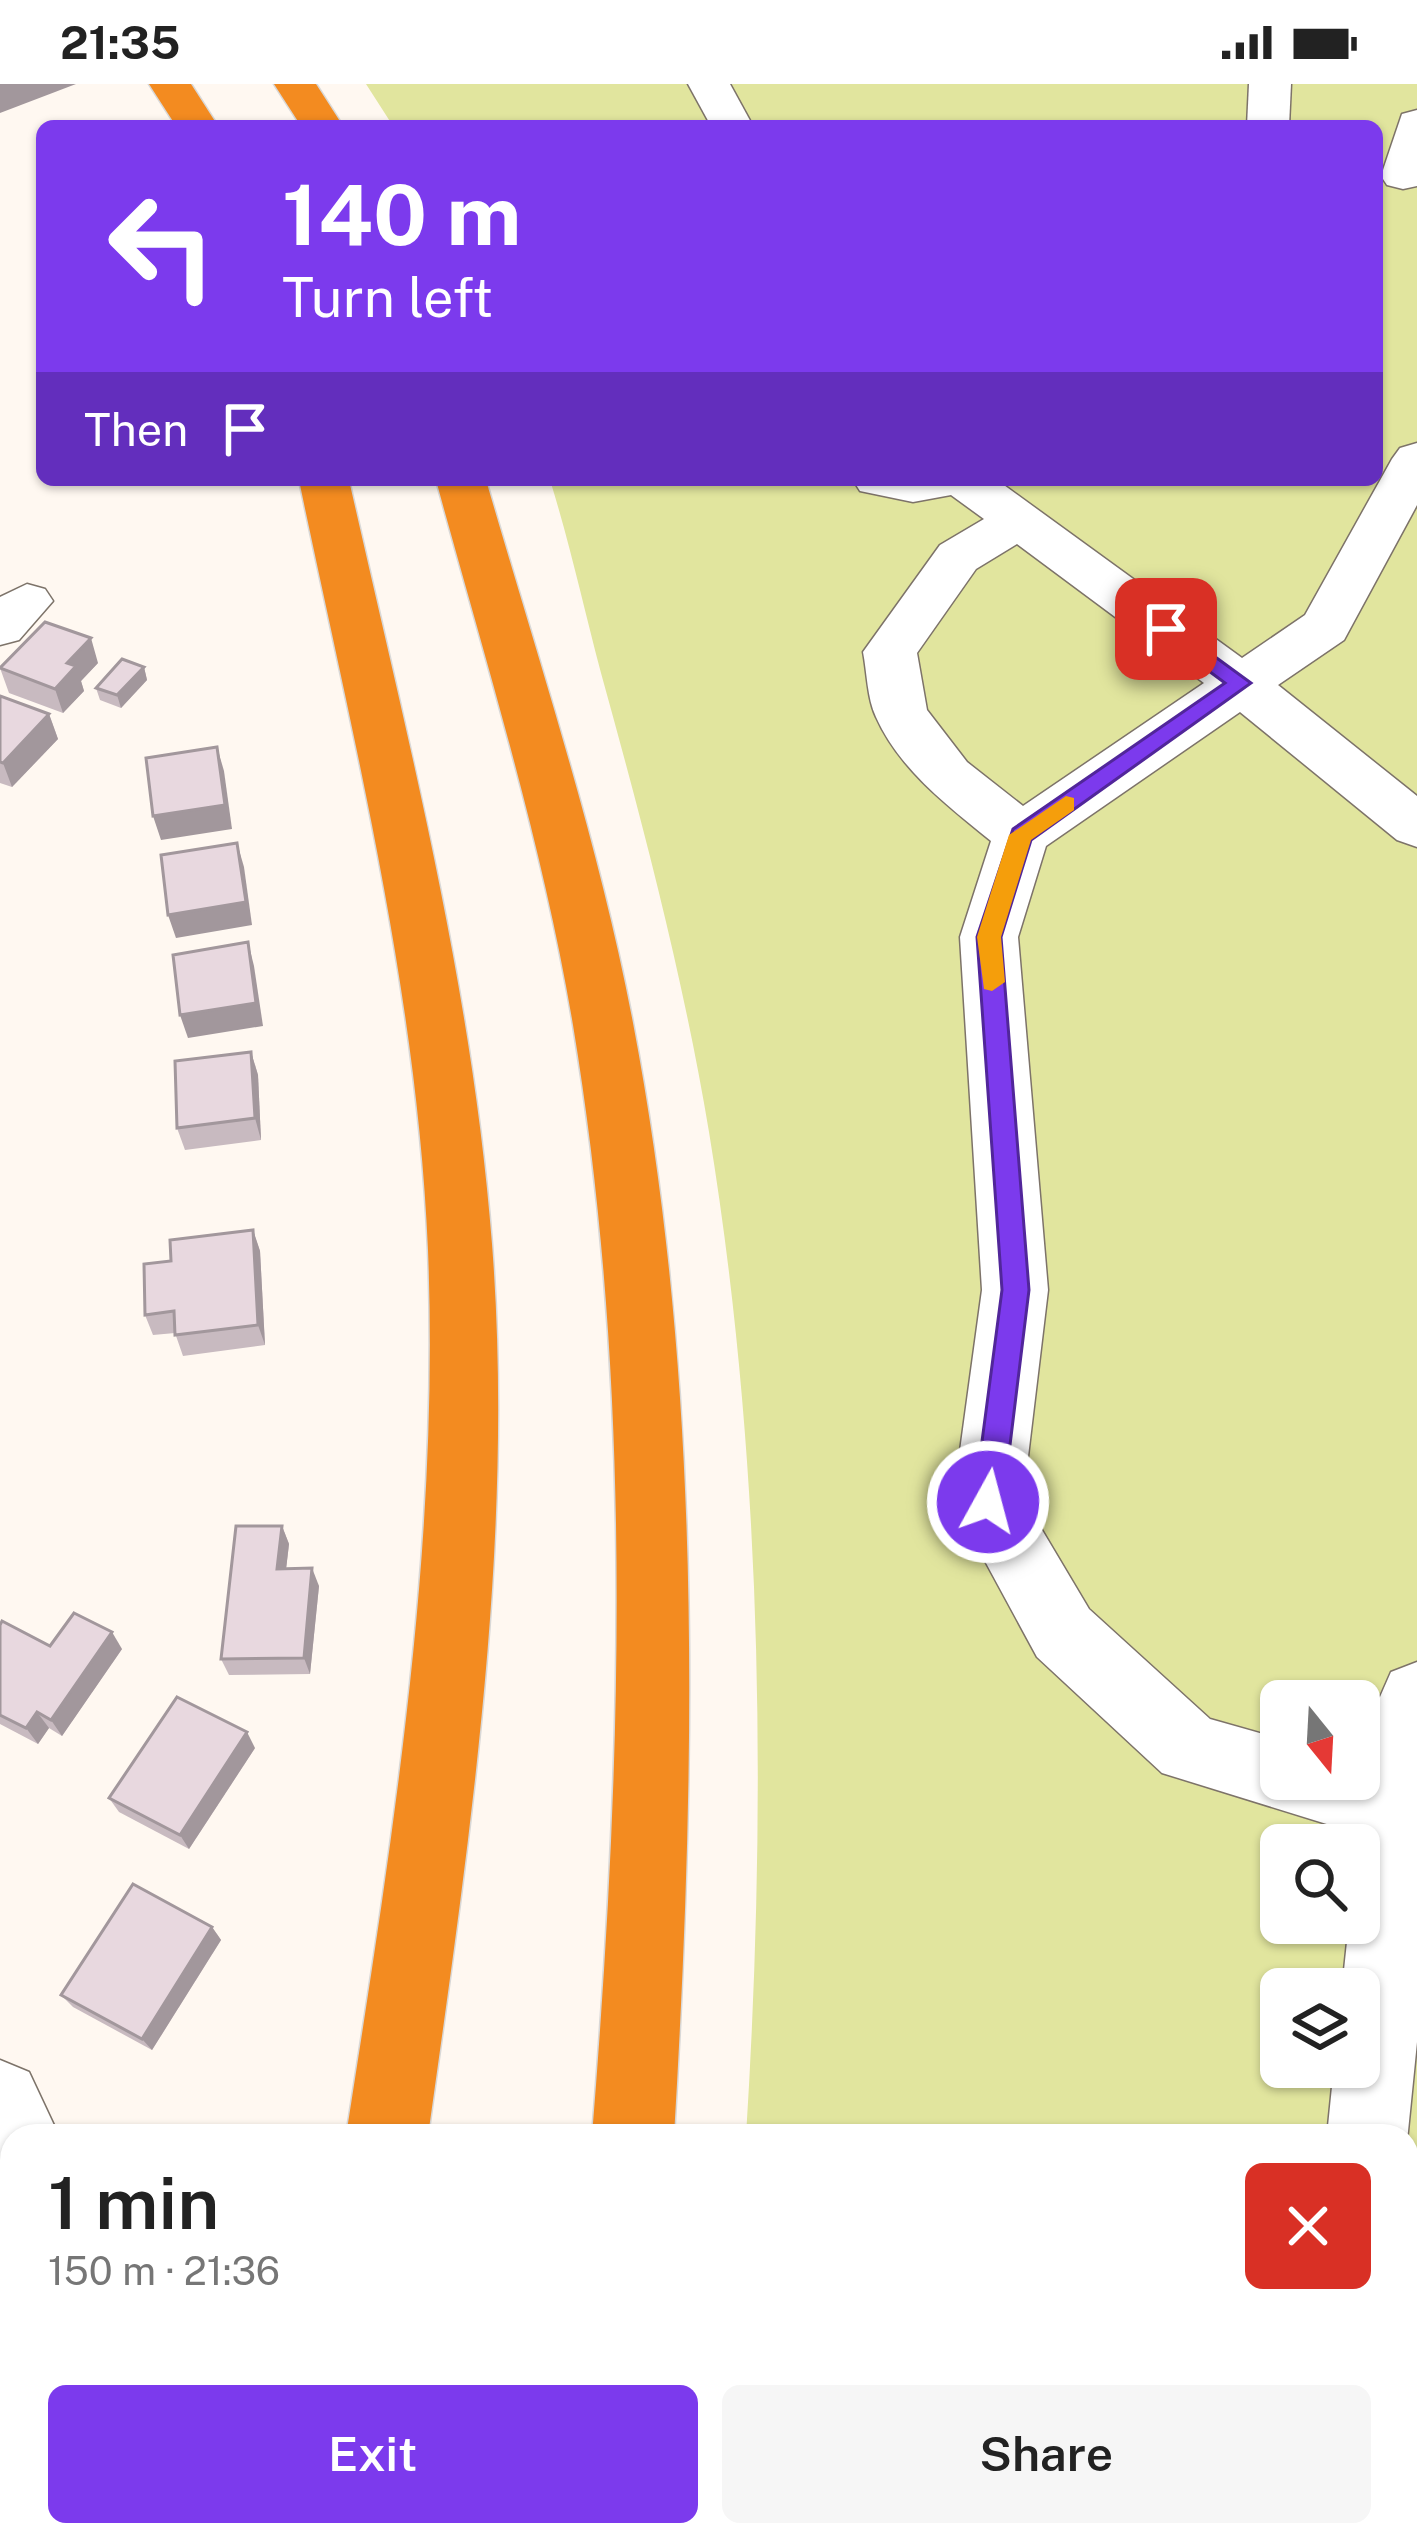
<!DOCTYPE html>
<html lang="en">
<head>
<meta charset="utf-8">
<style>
  body { margin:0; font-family:"Public Sans",sans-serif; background:#f6f6f6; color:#222; height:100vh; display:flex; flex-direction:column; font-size:45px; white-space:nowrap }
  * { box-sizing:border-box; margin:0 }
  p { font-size:39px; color:#767676 }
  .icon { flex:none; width:66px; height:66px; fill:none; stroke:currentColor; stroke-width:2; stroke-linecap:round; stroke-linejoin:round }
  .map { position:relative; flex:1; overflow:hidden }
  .details { position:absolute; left:0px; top:2040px; width:1419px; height:423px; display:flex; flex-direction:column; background:#fff; border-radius:36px 36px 0 0; box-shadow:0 3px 9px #0004 }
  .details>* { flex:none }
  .hud { position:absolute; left:36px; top:36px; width:1347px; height:366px; border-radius:18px; box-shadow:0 3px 9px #0004; background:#7c3aed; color:#fff; overflow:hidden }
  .needle { width:78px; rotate:162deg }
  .fabs { position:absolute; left:1260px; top:1596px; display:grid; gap:24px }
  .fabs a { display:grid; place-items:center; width:120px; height:120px; border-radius:18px; background:#fff; box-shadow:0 3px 9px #0004; font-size:60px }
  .pin { position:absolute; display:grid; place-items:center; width:102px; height:102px; color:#fff; margin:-51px; border-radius:24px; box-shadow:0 6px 18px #0006 }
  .me { position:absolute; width:132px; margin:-66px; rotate:7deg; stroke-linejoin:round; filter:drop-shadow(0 0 9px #0008) }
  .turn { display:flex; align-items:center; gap:42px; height:252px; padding:0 48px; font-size:54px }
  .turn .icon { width:156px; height:156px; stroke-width:2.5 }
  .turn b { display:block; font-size:84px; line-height:102px }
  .then { display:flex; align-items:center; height:114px; padding:0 48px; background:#0003; gap:24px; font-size:45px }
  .round { display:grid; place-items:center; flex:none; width:126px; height:126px; border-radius:18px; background:#f6f6f6 }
  .head { display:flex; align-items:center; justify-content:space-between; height:204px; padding:0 48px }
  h1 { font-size:72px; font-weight:600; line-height:90px }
  .primary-button { display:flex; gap:24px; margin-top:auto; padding:24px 48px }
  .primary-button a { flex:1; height:138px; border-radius:18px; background:#7c3aed; color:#fff; font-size:48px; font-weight:600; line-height:138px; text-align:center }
  .primary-button a+a { background:#f6f6f6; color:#222 }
  .status { display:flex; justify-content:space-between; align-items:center; height:84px; padding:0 60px; background:#fff; direction:ltr }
  .status svg { height:33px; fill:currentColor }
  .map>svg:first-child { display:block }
  .green { fill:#e1e59e; fill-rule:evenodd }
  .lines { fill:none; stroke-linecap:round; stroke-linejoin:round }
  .minor-casing { stroke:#7d7369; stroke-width:3 }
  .highway-casing { stroke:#d9d8d7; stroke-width:3 }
  .minor { fill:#fff; fill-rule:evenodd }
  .highway { fill:#f38b20; fill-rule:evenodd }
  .wall { fill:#c8bac0 }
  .shaded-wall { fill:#a2979c }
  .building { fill:#e8d8df; stroke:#a2979c; stroke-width:3 }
  .route { fill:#7c3aed; stroke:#51269a; stroke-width:3 }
  .slow { fill:#f59e0b }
</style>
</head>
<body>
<div class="status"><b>21:35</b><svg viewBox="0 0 49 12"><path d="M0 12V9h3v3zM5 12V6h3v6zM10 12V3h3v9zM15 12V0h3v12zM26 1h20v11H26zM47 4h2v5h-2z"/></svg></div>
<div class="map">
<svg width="1417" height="2461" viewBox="0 0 1417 2461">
  <rect width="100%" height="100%" fill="#fff8f1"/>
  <path class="green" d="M 366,0 L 1417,0 L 1417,2461 L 713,2461 L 714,2451 L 1407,2451 L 1407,2052 L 746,2052 C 767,1719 763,1377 709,1048 C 683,892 643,741 601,589 C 584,525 570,460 550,396 L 1377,396 L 1377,42 L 393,42 ZM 1281,1617 L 1359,1617 L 1359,1695 L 1281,1695 ZM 1281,1761 L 1359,1761 L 1359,1839 L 1281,1839 ZM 1281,1905 L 1359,1905 L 1359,1983 L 1281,1983 Z"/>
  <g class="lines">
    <defs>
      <g id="minor">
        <polygon points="688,0 730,0 753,42 711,42"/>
        <polygon points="1249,0 1291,0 1289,42 1247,42"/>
        <polygon points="1417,26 1417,102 1403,105 1387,101 1381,92 1402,30"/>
        <path d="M 1417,359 L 1417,421 L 1351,543 L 1344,556 L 1278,601 L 1417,712 L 1417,763 L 1397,756 L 1240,628 L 1046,762 L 1018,853 L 1048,1206 L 1023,1414 L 1089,1525 L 1210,1635 L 1281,1655 L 1281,1695 L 1359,1695 L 1359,1677 L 1369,1680 L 1380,1613 L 1391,1588 L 1417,1578 L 1417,1958 L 1407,2057 L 1407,2052 L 1327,2052 L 1334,1983 L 1359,1983 L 1359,1905 L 1342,1905 L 1349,1839 L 1359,1839 L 1359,1750 L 1162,1689 L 1037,1573 L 953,1418 L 982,1206 L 960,853 L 991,757 C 948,722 899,685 876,633 C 867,614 867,588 863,568 L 940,461 L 984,435 L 951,411 L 913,418 L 860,407 L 853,396 L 997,396 L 1242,574 L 1305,531 L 1392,375 L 1400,364 ZM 1017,460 L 1204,599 L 1023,722 L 967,678 L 927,626 L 917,569 L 976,485 Z"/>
        <polygon points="27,500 45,505 53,517 19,556 0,561 0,513"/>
        <polygon points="0,1976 29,1988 59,2052 12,2052 12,2091 0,2086"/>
        <polygon points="178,2451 269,2451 273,2461 182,2461"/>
        <polygon points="1263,2451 1353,2451 1351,2461 1261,2461"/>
      </g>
      <g id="highway">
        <polygon points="149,0 191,0 218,42 176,42"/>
        <polygon points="274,0 316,0 343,42 301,42"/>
        <path d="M 299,396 L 349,396 C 406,649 472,901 492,1160 C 515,1458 469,1758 428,2052 L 346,2052 C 392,1759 440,1464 428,1166 C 417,906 352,650 299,396 Z"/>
        <path d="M 436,396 L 486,396 C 538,576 598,755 633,939 C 703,1306 696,1681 674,2052 L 592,2052 C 622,1681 634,1309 573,941 C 542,756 485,576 436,396 Z"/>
        <polygon points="275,2451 365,2451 364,2461 274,2461"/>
        <polygon points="543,2451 633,2451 632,2461 542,2461"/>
      </g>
    </defs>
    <use href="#minor" class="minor-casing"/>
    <use href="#highway" class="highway-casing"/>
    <use href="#minor" class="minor"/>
    <use href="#highway" class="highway"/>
  </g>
  <g class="wall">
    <polygon points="98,579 81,597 84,607 63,629 9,609 0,584"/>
    <polygon points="144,583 147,596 121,624 100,616 96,604"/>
    <polygon points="0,612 49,630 58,655 12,703 0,699"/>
    <polygon points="251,968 258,991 261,1056 185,1066 177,1044"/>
    <polygon points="253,1146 260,1167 265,1261 183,1272 175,1249 153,1251 145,1231"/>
    <polygon points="282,1442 289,1460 286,1485 319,1502 310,1590 229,1591 221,1575"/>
    <polygon points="0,1541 50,1562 122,1565 62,1652 49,1644 38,1660 0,1640"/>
    <polygon points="255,1664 189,1765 119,1728 109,1714"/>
    <polygon points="212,1843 221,1856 152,1966 73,1923 61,1911"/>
  </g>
  <g class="shaded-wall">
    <polygon points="0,0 76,0 0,29"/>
    <polygon points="91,554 98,579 81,597 84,607 63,629 55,605 67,579"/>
    <polygon points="144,583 147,596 121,624 117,611"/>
    <polygon points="49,630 58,655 12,703 3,679"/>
    <polygon points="217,663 224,687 232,745 161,756 153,732"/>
    <polygon points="237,759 244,783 252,841 176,854 168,831"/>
    <polygon points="248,858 254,882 263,942 188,954 180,931"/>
    <polygon points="251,968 258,991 261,1056 255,1034"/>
    <polygon points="253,1146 260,1167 265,1261 258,1241"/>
    <polygon points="282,1442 289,1460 284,1503 277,1485"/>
    <polygon points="312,1484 319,1502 310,1590 304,1574"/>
    <polygon points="112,1548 122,1565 62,1652 51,1636"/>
    <polygon points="37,1628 49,1644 38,1660 26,1644"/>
    <polygon points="247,1648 255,1664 189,1765 180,1751"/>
    <polygon points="212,1843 221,1856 152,1966 142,1955"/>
    <polygon points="0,2353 12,2382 12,2413 0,2384"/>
    <polygon points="13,2451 30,2451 16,2461 0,2461"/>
  </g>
  <g class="building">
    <polygon points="45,538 91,554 67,579 76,582 55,605 0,584"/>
    <polygon points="122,575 144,583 117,611 96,604"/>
    <polygon points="0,612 49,630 3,679 0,678"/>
    <polygon points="217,663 225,721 153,732 146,674"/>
    <polygon points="237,759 246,818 168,831 161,771"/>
    <polygon points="248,858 256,919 180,931 173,871"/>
    <polygon points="251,968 255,1034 177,1044 175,977"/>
    <polygon points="253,1146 258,1241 175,1251 174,1227 145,1231 144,1180 171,1177 170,1156"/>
    <polygon points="236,1442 282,1442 277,1485 312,1484 304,1574 221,1575"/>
    <polygon points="74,1529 112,1548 51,1636 37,1628 26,1644 0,1631 0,1541 2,1537 50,1562"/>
    <polygon points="177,1613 247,1648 180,1751 109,1714"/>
    <polygon points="133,1800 212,1843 142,1955 61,1911"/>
    <polygon points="0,2384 12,2413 13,2451 0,2459"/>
  </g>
  <polygon class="route" points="1166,537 1251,599 1031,756 1001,853 1029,1206 1003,1418 999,1427 988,1431 978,1427 974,1418 1002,1206 977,853 1013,745 1225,599 1159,550 1156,545"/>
  <polygon class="slow" points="1066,712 1074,714 1074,726 1031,756 1001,853 1005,898 992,907 984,905 977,853 1009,751"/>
</svg>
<div class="fabs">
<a><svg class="needle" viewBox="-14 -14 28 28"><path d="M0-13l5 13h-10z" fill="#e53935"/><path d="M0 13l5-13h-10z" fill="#767676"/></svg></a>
<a><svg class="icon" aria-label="search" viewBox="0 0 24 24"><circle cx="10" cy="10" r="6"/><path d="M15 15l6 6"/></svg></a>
<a><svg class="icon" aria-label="layers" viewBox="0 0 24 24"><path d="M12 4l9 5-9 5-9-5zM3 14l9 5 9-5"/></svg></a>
</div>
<div class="pin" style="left:1166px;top:545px;background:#d93025"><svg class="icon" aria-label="arrive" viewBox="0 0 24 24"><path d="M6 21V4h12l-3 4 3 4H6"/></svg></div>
<svg class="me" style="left:988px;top:1418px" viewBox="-20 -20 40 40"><circle r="17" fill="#7c3aed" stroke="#fff" stroke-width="3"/><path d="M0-11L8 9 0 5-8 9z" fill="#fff"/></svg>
<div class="hud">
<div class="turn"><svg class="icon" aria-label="left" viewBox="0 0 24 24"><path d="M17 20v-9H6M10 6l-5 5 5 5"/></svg><div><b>140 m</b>Turn left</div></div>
<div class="then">Then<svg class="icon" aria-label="arrive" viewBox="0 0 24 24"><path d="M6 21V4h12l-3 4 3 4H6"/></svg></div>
</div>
<section class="details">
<div class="head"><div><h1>1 min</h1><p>150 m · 21:36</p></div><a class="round" style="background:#d93025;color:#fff"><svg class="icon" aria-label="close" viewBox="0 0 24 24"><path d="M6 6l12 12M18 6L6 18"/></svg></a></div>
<div class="primary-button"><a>Exit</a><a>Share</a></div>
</section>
</div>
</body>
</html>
